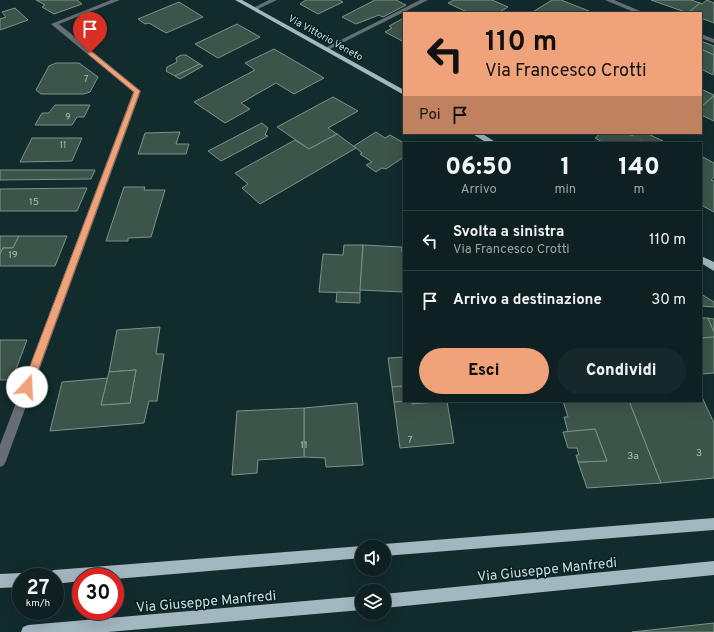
<!DOCTYPE html>
<html lang="it">
<head>
<meta charset="utf-8">
<style>
  body { margin:0; font-family:Overpass,sans-serif; background:#17282a; color:#f1f3f6; height:100vh; display:flex; flex-direction:column; font-size:15px; white-space:nowrap }
  * { box-sizing:border-box; margin:0 }
  p { font-size:13px; color:#9ba3a5 }
  .icon { flex:none; width:22px; height:22px; fill:none; stroke:currentColor; stroke-width:2; stroke-linecap:round; stroke-linejoin:round }
  .map { position:relative; flex:1; overflow:hidden }
  .sheet { position:absolute; left:403px; top:142px; width:299px; height:260px; display:flex; flex-direction:column; background:#0e2021; border-radius:0px; box-shadow:0 4px 16px #0002,0 0 0 1px #2e3e3f }
  .sheet>* { flex:none }
  .banner { position:absolute; left:403px; top:12px; width:299px; height:122px; border-radius:0px; box-shadow:0 4px 16px #0002,0 0 0 1px #2e3e3f; background:#f0a27a; color:#111; overflow:hidden }
  .controls { position:absolute; left:355px; top:540px; display:grid; gap:8px }
  .controls a { display:grid; place-items:center; width:36px; height:36px; border-radius:50%; background:#0e2021; box-shadow:0 4px 16px #0002,0 0 0 1px #2e3e3f; font-size:20px }
  .speed { position:absolute; left:12px; top:568px; display:flex; gap:8px; font-size:20px; font-weight:700; text-align:center }
  .speed>* { display:grid; place-content:center; width:52px; height:52px; border-radius:50%; background:#0e2021; box-shadow:0 4px 16px #0002,0 0 0 1px #2e3e3f; line-height:1 }
  .speed small { font-size:10px; font-weight:400 }
  .speed .limit { border:6px solid #d22; background:#fff; color:#111 }
  .pin { position:absolute; display:grid; place-items:center; width:34px; height:34px; color:#fff; margin:-41px -17px; border-radius:50% 50% 50% 0; rotate:-45deg; box-shadow:0 0 4px #0007 }
  .pin .icon { rotate:45deg }
  .me { position:absolute; width:44px; margin:-22px; rotate:20deg; stroke-linejoin:round; filter:drop-shadow(0 0 3px #0008) }
  .turn { display:flex; align-items:center; gap:14px; height:84px; padding:0 16px; font-size:18px }
  .turn .icon { width:52px; height:52px; stroke-width:2.5 }
  .turn b { display:block; font-size:28px; line-height:34px }
  .then { display:flex; align-items:center; height:38px; padding:0 16px; background:#0003; gap:8px; font-size:15px }
  .eta { display:flex; justify-content:space-evenly; align-items:center; height:68px; text-align:center }
  .eta b { font-size:24px; font-weight:800; line-height:28px }
  .button { display:flex; gap:8px; margin-top:auto; padding:8px 16px }
  .button a { flex:1; height:46px; border-radius:24px; background:#f0a27a; color:#111; font-size:16px; font-weight:800; line-height:46px; text-align:center }
  .button a+a { background:#17282a; color:#f1f3f6 }
  ul { padding:0; list-style:none }
  li { display:flex; align-items:center; gap:12px; height:60px; padding:0 16px; border-top:1px solid #2e3e3f }
  li div { flex:1 }
  li b { display:block; font-size:15px }
  li em { font-style:normal }
  .map>svg:first-child { display:block }
  .building { fill:#3d544b; stroke:#7b948a }
  .lines { fill:none; stroke-linecap:round; stroke-linejoin:round }
  .minor { fill:#656e73; fill-rule:evenodd }
  .major { fill:#a3b7c1; fill-rule:evenodd }
  .route { fill:#f0a27a; stroke:#9c694f }
  .labels { text-anchor:middle; stroke-width:3; stroke-linejoin:round; paint-order:stroke }
  .far-number-label { font-size:9px; fill:#aabbb9 }
  .far-street-label { font-size:10px; fill:#cfddde; stroke:#072122 }
  .number-label { font-size:10px; fill:#aabbb9 }
  .near-street-label { font-size:14px; fill:#cfddde; stroke:#072122 }
</style>
</head>
<body>
<div class="map">
<svg width="714" height="632" viewBox="0 0 714 632">
  <rect width="100%" height="100%" fill="#122b2c"/>
  <g class="building">
    <polygon points="36,0 77,0 82,4 54,14 42,7 45,5"/>
    <polygon points="306,0 339,0 343,2 318,14 300,4"/>
    <polygon points="375,0 396,0 406,5 383,17 379,15 356,24 342,17"/>
    <polygon points="454,0 492,0 508,7 498,13 469,13 448,3"/>
    <polygon points="552,0 561,0 589,11 586,13 531,13"/>
    <polygon points="651,0 691,0 700,3 688,13"/>
    <polygon points="707,0 714,3 714,23 701,18 701,13 688,13 700,3 702,4"/>
    <polygon points="179,2 203,17 166,33 149,23 145,24 138,19"/>
    <polygon points="15,8 28,20 0,30 0,19 6,17 2,12"/>
    <polygon points="404,18 404,42 385,32 392,28 389,26"/>
    <polygon points="237,24 260,37 218,58 195,44"/>
    <polygon points="701,41 714,46 714,55 701,49 702,45"/>
    <polygon points="274,49 324,78 294,94 276,83 241,103 250,109 225,123 194,102 255,70 245,63"/>
    <polygon points="701,49 714,55 713,75 701,69"/>
    <polygon points="181,55 186,55 200,64 175,76 166,71 167,67 177,62 176,58"/>
    <polygon points="56,63 79,63 98,77 90,92 84,94 41,94 36,90 49,66"/>
    <polygon points="200,64 203,66 180,79 175,76"/>
    <polygon points="701,89 714,95 701,107"/>
    <polygon points="714,96 714,121 701,115 701,107"/>
    <polygon points="333,97 358,111 328,128 337,134 309,149 277,127"/>
    <polygon points="55,105 90,105 84,117 77,117 72,125 35,125 42,113 49,113"/>
    <polygon points="262,123 268,128 265,135 268,136 221,161 208,151"/>
    <polygon points="180,132 176,144 189,144 186,154 138,154 145,133"/>
    <polygon points="376,132 385,138 390,135 404,143 404,157 386,169 382,168 376,172 366,165 372,162 360,154 362,153 354,146"/>
    <polygon points="601,133 626,133 632,136 636,133 646,133 663,141 661,143 645,143 640,141 637,143 604,143 595,138"/>
    <polygon points="337,134 356,148 260,204 242,188 248,184 235,173 295,140 309,149"/>
    <polygon points="32,138 82,138 72,161 20,162"/>
    <polygon points="701,156 714,163 714,177 711,180 714,181 714,212 701,205"/>
    <polygon points="0,170 95,170 91,179 0,180"/>
    <polygon points="124,187 145,187 144,190 165,190 151,237 128,238 128,241 106,241"/>
    <polygon points="87,188 77,211 0,211 0,189"/>
    <polygon points="0,236 19,236 13,248 3,248 0,254"/>
    <polygon points="19,236 67,236 55,266 0,266 0,254 3,248 13,248"/>
    <polygon points="344,245 363,245 360,293 319,292 323,254 343,255"/>
    <polygon points="363,245 402,247 402,252 404,252 404,292 360,290"/>
    <polygon points="337,292 360,293 360,303 336,302"/>
    <polygon points="701,294 714,302 714,307 701,306"/>
    <polygon points="701,318 708,318 714,332 714,337 701,338"/>
    <polygon points="708,318 714,319 714,332"/>
    <polygon points="160,327 156,354 164,354 157,401 149,401 144,423 50,431 62,382 108,378 101,405 130,403 136,370 109,372 117,330"/>
    <polygon points="714,337 714,373 701,374 701,338"/>
    <polygon points="0,340 27,340 12,380 0,380"/>
    <polygon points="404,357 404,386 392,387 388,358"/>
    <polygon points="136,370 130,403 101,405 109,372"/>
    <polygon points="404,386 404,401 409,401 394,402 392,387"/>
    <polygon points="701,395 714,423 714,478 661,483 629,401 701,401"/>
    <polygon points="412,401 439,401 439,402 412,404"/>
    <polygon points="412,401 412,404 447,401 454,443 400,448 394,402"/>
    <polygon points="563,401 629,401 661,483 587,488 578,462 607,461 595,429 568,432 564,417 568,417"/>
    <polygon points="357,403 363,465 326,467 325,458 304,457 304,408"/>
    <polygon points="304,408 304,457 258,460 257,473 232,475 237,411"/>
    <polygon points="595,429 607,461 578,462 576,455 579,455 577,448 568,448 563,432"/>
    <polygon points="714,623 714,632 632,632"/>
  </g>
  <g class="lines">
    <g class="minor">
      <polygon points="111,0 120,0 59,24 141,91 6,461 4,465 0,467 0,445 133,92 51,24"/>
      <polygon points="269,0 277,0 256,10 251,9"/>
      <polygon points="420,0 428,0 328,50 323,49"/>
      <polygon points="605,0 614,0 645,13 636,13"/>
      <polygon points="701,34 714,39 714,43 701,38"/>
    </g>
    <g class="major">
      <polygon points="235,0 242,0 404,90 404,95"/>
      <polygon points="471,133 481,133 497,143 487,143"/>
      <polygon points="701,256 714,262 714,271 701,263"/>
      <polygon points="714,518 714,530 384,556 384,547 379,547 384,544"/>
      <polygon points="362,546 366,547 362,547 362,558 115,579 115,577 81,577 81,581 55,584 55,577 47,577 49,572 54,570"/>
      <polygon points="714,561 714,575 384,608 384,594"/>
      <polygon points="21,573 26,577 21,577 21,587 0,588 0,574"/>
      <polygon points="362,596 362,610 108,632 21,632 23,627 28,625"/>
    </g>
  </g>
  <polygon class="route" points="88,52 92,52 140,91 32,387 31,390 27,391 24,390 22,387 134,92 88,54"/>
  <g class="labels">
    <g class="far-number-label">
      <text x="86" y="82">7</text>
      <text x="68" y="120">9</text>
      <text x="63" y="148">11</text>
    </g>
    <g class="far-street-label">
      <text transform="translate(326 37) rotate(29)" y="4">Via Vittorio Veneto</text>
    </g>
    <g class="number-label">
      <text x="34" y="205">15</text>
      <text x="13" y="258">19</text>
      <text x="410" y="443">7</text>
      <text x="304" y="448">11</text>
      <text x="699" y="456">3</text>
      <text x="633" y="459">3a</text>
    </g>
    <g class="near-street-label">
      <text transform="translate(547 569) rotate(-6)" y="5">Via Giuseppe Manfredi</text>
      <text transform="translate(206 601) rotate(-5)" y="5">Via Giuseppe Manfredi</text>
    </g>
  </g>
</svg>
<div class="controls">
<a><svg class="icon" aria-label="sound" viewBox="0 0 24 24"><path d="M4 9h4l5-4v14l-5-4H4zM17 9q2 3 0 6"/></svg></a>
<a><svg class="icon" aria-label="layers" viewBox="0 0 24 24"><path d="M12 4l9 5-9 5-9-5zM3 14l9 5 9-5"/></svg></a>
</div>
<div class="speed"><div>27<small>km/h</small></div><div class="limit">30</div></div>
<div class="pin" style="left:90px;top:53px;background:#d93025"><svg class="icon" aria-label="arrive" viewBox="0 0 24 24"><path d="M6 21V4h12l-3 4 3 4H6"/></svg></div>
<svg class="me" style="left:27px;top:387px" viewBox="-20 -20 40 40"><circle r="19" fill="#fff"/><path d="M0-13L10 11 0 6-10 11z" fill="#f0a27a"/></svg>
<div class="banner">
<div class="turn"><svg class="icon" aria-label="left" viewBox="0 0 24 24"><path d="M17 20v-9H6M10 6l-5 5 5 5"/></svg><div><b>110 m</b>Via Francesco Crotti</div></div>
<div class="then">Poi<svg class="icon" aria-label="arrive" viewBox="0 0 24 24"><path d="M6 21V4h12l-3 4 3 4H6"/></svg></div>
</div>
<section class="sheet">
<div class="eta">
<div><b>06:50</b><p>Arrivo</p></div>
<div><b>1</b><p>min</p></div>
<div><b>140</b><p>m</p></div>
</div>
<ul>
<li><svg class="icon" aria-label="left" viewBox="0 0 24 24"><path d="M17 20v-9H6M10 6l-5 5 5 5"/></svg><div><b>Svolta a sinistra</b><p>Via Francesco Crotti</p></div><em>110 m</em></li>
<li><svg class="icon" aria-label="arrive" viewBox="0 0 24 24"><path d="M6 21V4h12l-3 4 3 4H6"/></svg><div><b>Arrivo a destinazione</b></div><em>30 m</em></li>
</ul>
<div class="button"><a>Esci</a><a>Condividi</a></div>
</section>
</div>
</body>
</html>
